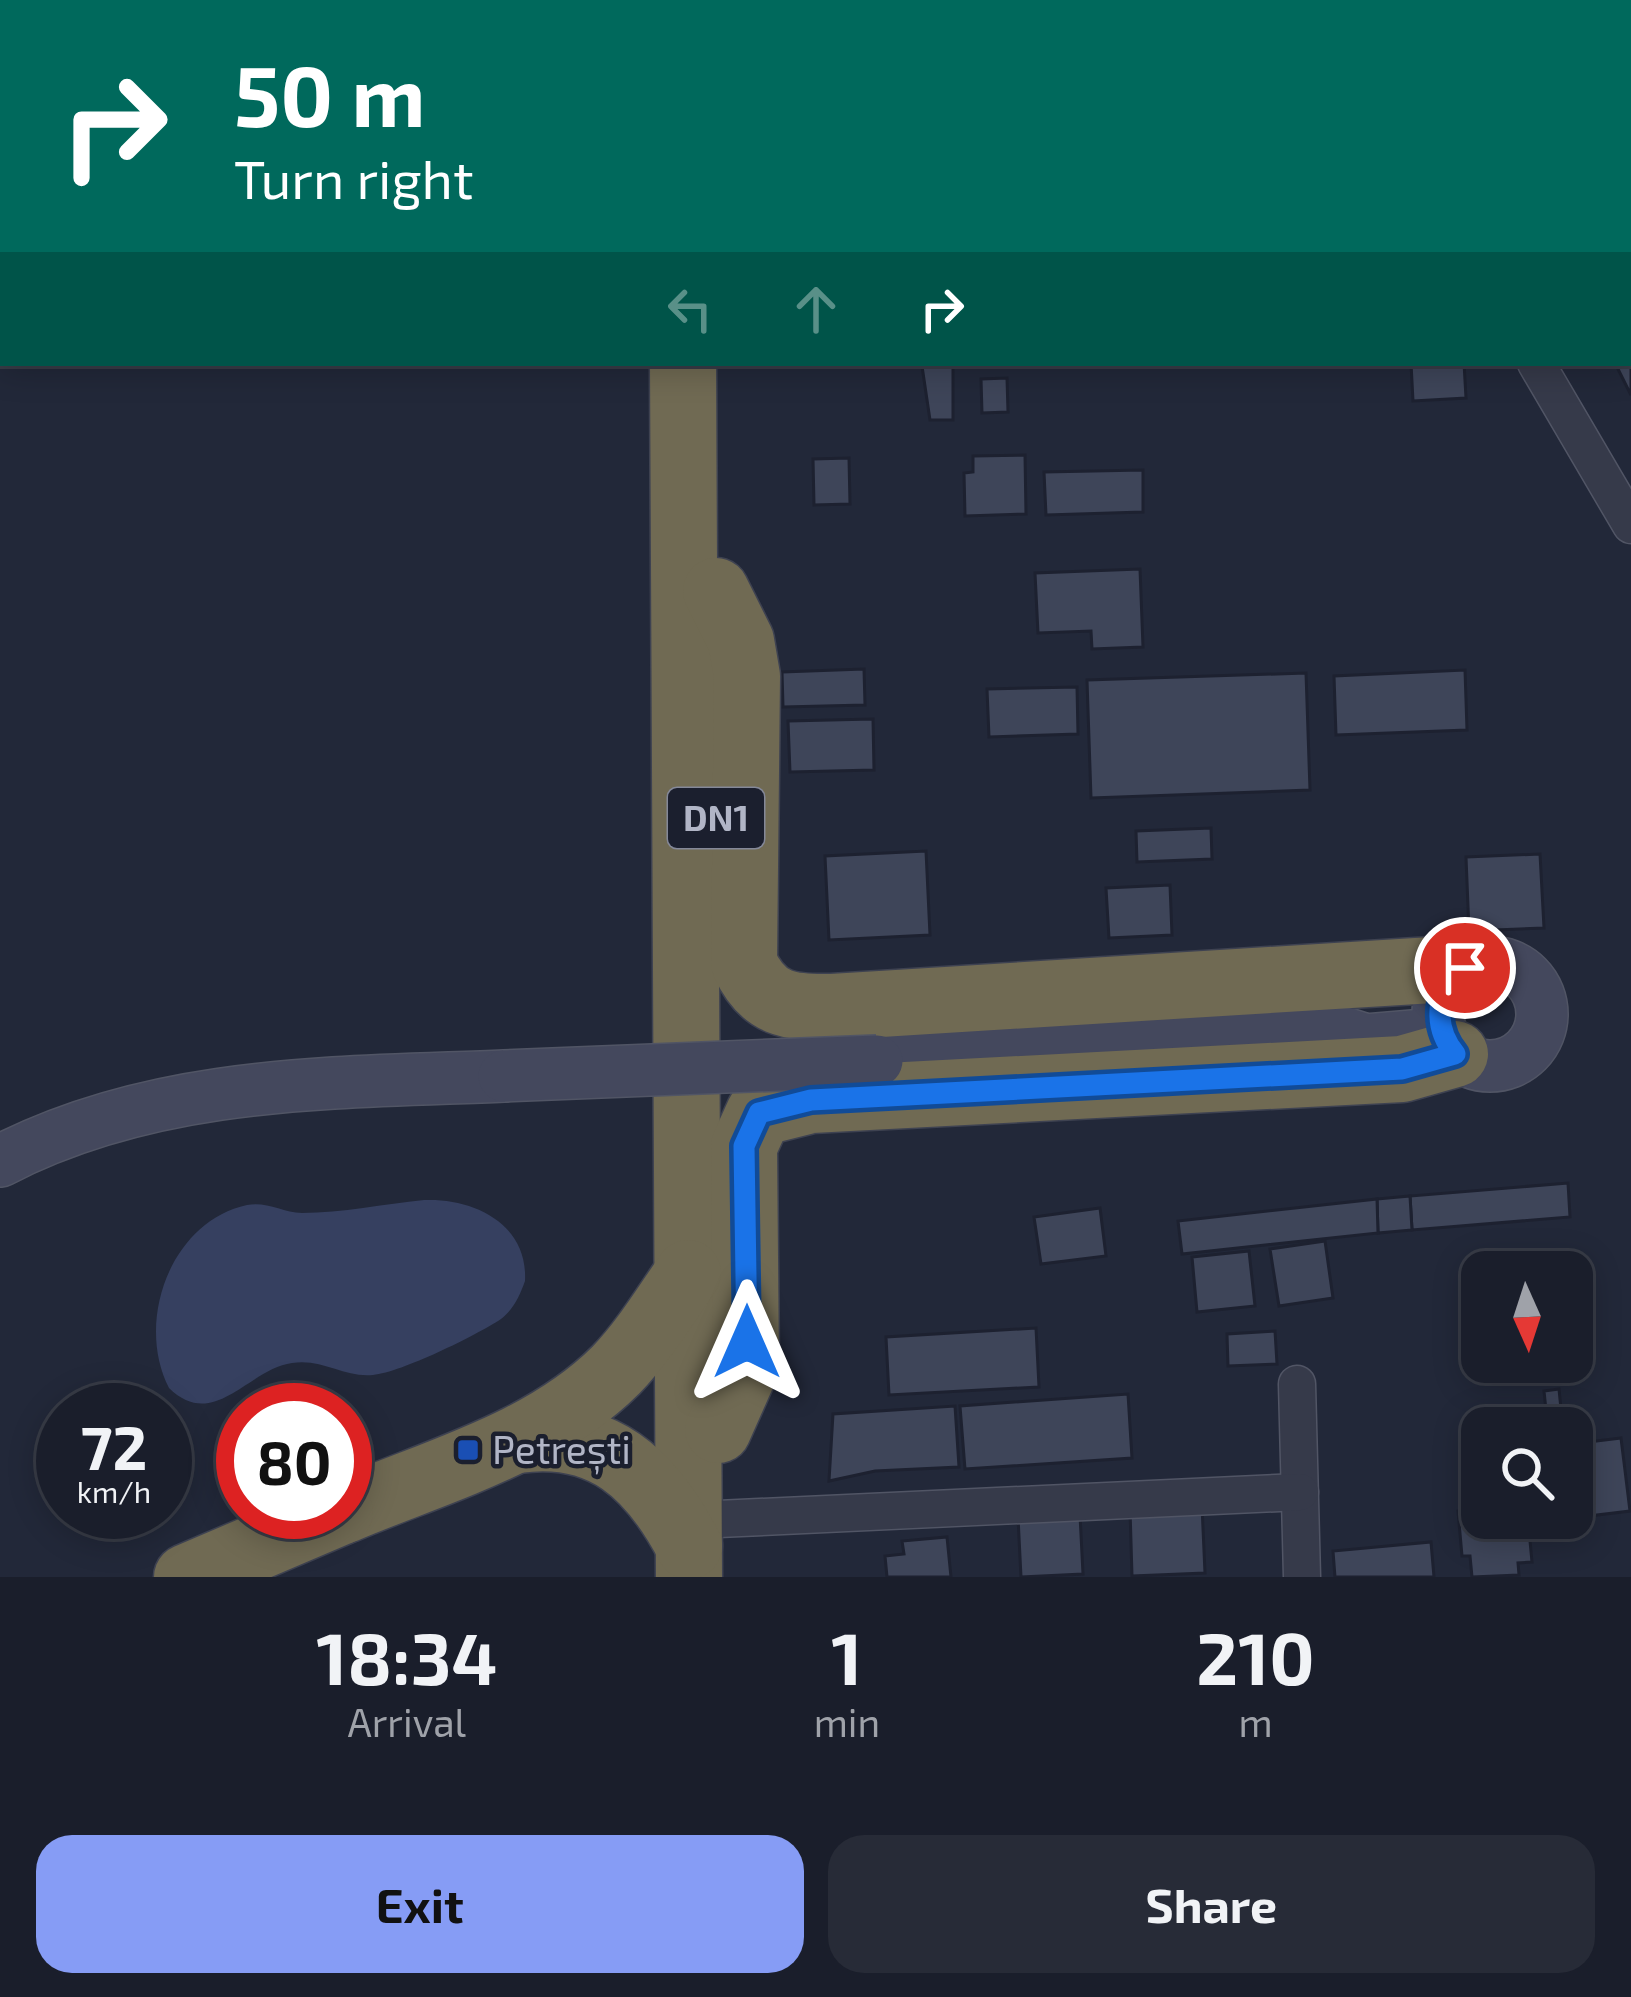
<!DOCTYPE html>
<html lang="en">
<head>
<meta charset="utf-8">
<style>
  body { margin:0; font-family:"Exo 2",sans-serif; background:#272b37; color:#f1f3f6; height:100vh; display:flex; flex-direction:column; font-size:45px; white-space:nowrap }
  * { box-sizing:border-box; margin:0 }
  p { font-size:39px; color:#9fa2a9 }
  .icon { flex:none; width:66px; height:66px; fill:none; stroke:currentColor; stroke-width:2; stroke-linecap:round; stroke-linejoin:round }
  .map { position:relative; height:1577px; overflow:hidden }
  .panel { display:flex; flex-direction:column; background:#1a1e2b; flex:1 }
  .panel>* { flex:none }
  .banner { position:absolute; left:0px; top:0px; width:1632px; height:366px; box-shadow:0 6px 30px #0003,0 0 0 3px #383c47; background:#00695c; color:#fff; overflow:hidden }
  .needle { width:78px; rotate:177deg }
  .fabs { position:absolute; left:1461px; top:1251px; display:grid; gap:24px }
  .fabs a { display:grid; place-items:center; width:132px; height:132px; border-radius:24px; background:#1a1e2b; box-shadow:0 6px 30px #0003,0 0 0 3px #383c47; font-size:60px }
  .speed { position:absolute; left:36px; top:1383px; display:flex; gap:24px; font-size:60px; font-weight:700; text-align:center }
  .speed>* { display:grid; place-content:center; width:156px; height:156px; border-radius:50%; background:#1a1e2b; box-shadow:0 6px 30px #0003,0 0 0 3px #383c47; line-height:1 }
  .speed small { font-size:30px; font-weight:400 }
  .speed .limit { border:18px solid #d22; background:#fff; color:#111 }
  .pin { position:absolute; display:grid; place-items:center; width:102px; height:102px; color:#fff; margin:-51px; border:6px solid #fff; border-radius:50%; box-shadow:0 3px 12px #0007 }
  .me { position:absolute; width:132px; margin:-66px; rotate:0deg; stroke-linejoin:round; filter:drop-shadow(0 0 9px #0008) }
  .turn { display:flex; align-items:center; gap:42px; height:252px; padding:0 36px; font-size:54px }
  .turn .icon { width:156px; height:156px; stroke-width:2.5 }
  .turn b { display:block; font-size:84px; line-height:102px }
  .lanes { display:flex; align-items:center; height:114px; padding:0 36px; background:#0003; justify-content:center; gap:60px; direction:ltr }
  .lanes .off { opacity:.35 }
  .eta { display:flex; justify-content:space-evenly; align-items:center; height:204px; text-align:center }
  .eta b { font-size:72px; font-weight:700; line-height:84px }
  .button { display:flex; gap:24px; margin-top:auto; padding:24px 36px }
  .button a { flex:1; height:138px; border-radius:36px; background:#869cf5; color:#111; font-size:48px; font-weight:700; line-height:138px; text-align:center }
  .button a+a { background:#272b37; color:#f1f3f6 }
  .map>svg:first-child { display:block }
  .green { fill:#24343a }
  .water { fill:#364060 }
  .building { fill:#3e4559; stroke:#1d2130; stroke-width:3 }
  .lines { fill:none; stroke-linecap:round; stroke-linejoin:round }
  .lane-casing { stroke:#515565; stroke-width:21 }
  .street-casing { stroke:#515565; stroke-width:39 }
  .secondary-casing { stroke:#515565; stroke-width:54 }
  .highway-casing { stroke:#3e4251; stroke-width:69 }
  .lane { stroke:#363a4a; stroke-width:18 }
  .street { stroke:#363a4a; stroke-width:36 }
  .secondary { stroke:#44485d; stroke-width:51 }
  .highway { stroke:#706a53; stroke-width:66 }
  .secondary-bridge-casing { stroke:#515565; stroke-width:54; stroke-linecap:butt }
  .secondary-bridge { stroke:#44485d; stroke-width:51 }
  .route-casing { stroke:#114b97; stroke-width:30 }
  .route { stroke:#1a73e8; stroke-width:21 }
  .transit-dot { fill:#1a4fb4; stroke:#1b1f2e; stroke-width:4.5 }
  .labels { text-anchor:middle; stroke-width:9; stroke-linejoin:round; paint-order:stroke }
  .shield { fill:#1b1f2e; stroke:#848898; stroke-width:3 }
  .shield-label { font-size:36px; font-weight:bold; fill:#b1b5c6 }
  .poi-label { font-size:39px; fill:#b1b5c6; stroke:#1b1f2e; text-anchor:start }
</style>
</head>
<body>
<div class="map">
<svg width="1631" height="1577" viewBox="0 0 1631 1577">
  <rect width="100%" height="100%" fill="#222839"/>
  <polygon class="green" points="1353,0 1609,0 1354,3"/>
  <path class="water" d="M 424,1200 C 473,1198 528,1223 525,1281 C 520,1295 514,1309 501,1319 C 475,1336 402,1372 373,1375 C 345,1378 322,1358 292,1363 C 248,1369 214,1432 169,1388 C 135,1322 170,1222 247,1205 C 266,1201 282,1212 302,1213 C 342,1213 384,1204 424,1200 Z"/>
  <g class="building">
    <rect x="911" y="0" width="62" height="3"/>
    <rect x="1075" y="0" width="90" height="3"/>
    <polygon points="1631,31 1631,140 1629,141 1629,32"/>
    <polygon points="1631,279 1631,395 1615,363 1629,363"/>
    <polygon points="1411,363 1464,363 1466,398 1413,401"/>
    <polygon points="922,366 953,366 953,420 930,420"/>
    <polygon points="1007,378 1008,412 982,413 981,379"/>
    <polygon points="1025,455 1026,514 965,516 964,473 973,472 973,456"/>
    <polygon points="849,458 850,504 814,505 813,459"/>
    <polygon points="1143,470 1143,512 1046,515 1044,472"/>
    <polygon points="1140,569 1143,647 1092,649 1091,631 1038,633 1035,573"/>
    <polygon points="864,669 865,705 783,707 782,672"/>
    <polygon points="1465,670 1467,730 1336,735 1334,676"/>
    <polygon points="1306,673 1310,790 1091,798 1087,680"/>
    <polygon points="1077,687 1078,734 989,737 987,689"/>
    <polygon points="873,719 874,770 790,772 788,721"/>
    <polygon points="1211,828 1212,859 1137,862 1136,831"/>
    <polygon points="926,851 930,935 829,940 825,856"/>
    <polygon points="1540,854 1544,928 1469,931 1466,857"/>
    <polygon points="1170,885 1172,935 1109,938 1106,888"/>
    <polygon points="1568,1183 1570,1217 1412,1230 1410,1196"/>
    <polygon points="1410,1196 1412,1230 1378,1233 1377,1199"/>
    <polygon points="1377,1199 1378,1233 1182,1254 1178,1221"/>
    <polygon points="1100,1208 1106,1256 1041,1264 1034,1217"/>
    <polygon points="1325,1241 1333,1298 1279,1306 1270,1249"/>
    <polygon points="1249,1251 1255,1306 1197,1312 1192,1257"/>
    <polygon points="1036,1328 1039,1387 889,1395 886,1337"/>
    <polygon points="1275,1331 1277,1364 1228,1366 1227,1334"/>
    <polygon points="1559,1389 1562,1419 1547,1420 1544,1391"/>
    <polygon points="1128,1394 1132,1458 965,1469 960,1406"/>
    <polygon points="955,1406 959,1467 875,1471 829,1481 833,1414"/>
    <polygon points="1621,1438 1630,1511 1572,1518 1572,1444"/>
    <polygon points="1202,1506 1205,1573 1132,1576 1130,1509"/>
    <polygon points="1482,1509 1482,1518 1522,1518 1523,1530 1529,1530 1532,1562 1518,1563 1519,1575 1472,1577 1470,1556 1462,1556 1458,1511"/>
    <polygon points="1080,1515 1083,1574 1021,1577 1018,1517"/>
    <polygon points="947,1537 951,1577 887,1577 885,1556 904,1554 902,1541"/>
    <polygon points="1431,1542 1434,1577 1335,1577 1333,1551"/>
  </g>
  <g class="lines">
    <defs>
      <polyline id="lane" points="1629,7 1631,6"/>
      <g id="street">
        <polyline points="1318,0 1319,3"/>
        <polyline points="1536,363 1631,525"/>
        <polyline points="1297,1384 1302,1577"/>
        <polyline points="718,1519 1300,1492"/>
      </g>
      <g id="secondary">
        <circle cx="1490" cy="1014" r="52"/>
        <polyline points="877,1061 1332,1029 1366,1040 1425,1035"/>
        <path d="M 0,1161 C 156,1080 333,1083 504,1076"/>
      </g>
      <g id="highway">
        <polyline points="681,0 682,3"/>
        <polyline points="683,363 689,1577"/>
        <path d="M 716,591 L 741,641 L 747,676 L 744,963 C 763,1005 789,1008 832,1007 L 1465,968"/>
        <polyline points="718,1430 746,1367 744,1146 759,1113 811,1100 1402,1069 1455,1054"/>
        <path d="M 517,1440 C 603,1428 651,1474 689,1546"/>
        <path d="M 345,1510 C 437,1471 543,1443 616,1370 C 644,1341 665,1306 688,1273"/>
        <polyline points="187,1577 340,1512"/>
      </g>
    </defs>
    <use href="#lane" class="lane-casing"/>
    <use href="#street" class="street-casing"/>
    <use href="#secondary" class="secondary-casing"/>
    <use href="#highway" class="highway-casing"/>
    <use href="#lane" class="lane"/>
    <use href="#street" class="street"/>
    <use href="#secondary" class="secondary"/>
    <use href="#highway" class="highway"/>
    <defs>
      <polyline id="secondary-bridge" points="504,1076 877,1061"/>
    </defs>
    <use href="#secondary-bridge" class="secondary-bridge-casing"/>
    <use href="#secondary-bridge" class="secondary-bridge"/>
  </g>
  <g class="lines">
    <defs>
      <path id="route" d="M 747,1342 L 744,1146 L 759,1113 L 811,1100 L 1402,1069 L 1455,1054 C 1433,1027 1434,988 1465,968"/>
    </defs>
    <use href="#route" class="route-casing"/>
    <use href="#route" class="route"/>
  </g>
  <rect class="transit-dot" x="456" y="1438" width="24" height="24" rx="6"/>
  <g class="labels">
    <rect class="shield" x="668" y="788" width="96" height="60" rx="9"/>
    <g class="shield-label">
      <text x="716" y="831">DN1</text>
    </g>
    <g class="poi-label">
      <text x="492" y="1464">Petrești</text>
    </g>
  </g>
</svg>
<div class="fabs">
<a><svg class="needle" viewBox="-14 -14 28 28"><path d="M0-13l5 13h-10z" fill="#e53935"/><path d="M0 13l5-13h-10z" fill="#9fa2a9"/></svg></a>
<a><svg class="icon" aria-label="search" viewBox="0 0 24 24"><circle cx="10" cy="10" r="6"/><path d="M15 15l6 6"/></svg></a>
</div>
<div class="speed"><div>72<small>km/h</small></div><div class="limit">80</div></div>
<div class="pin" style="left:1465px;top:968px;background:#d93025"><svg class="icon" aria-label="arrive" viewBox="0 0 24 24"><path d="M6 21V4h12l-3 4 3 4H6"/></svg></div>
<svg class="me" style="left:747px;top:1342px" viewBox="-20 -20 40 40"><path d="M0-17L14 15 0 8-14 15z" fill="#1a73e8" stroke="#fff" stroke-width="4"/></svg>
<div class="banner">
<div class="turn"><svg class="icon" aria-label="right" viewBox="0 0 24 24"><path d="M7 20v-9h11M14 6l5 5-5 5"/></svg><div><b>50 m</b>Turn right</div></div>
<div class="lanes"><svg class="icon off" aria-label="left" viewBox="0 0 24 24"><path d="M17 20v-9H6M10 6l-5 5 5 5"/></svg><svg class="icon off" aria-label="ahead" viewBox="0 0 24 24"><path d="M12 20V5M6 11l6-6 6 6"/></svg><svg class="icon" aria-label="right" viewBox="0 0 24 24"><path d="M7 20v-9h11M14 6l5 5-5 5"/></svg></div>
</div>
</div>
<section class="panel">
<div class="eta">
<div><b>18:34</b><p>Arrival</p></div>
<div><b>1</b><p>min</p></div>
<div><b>210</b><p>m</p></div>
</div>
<div class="button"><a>Exit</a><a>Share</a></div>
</section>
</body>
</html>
